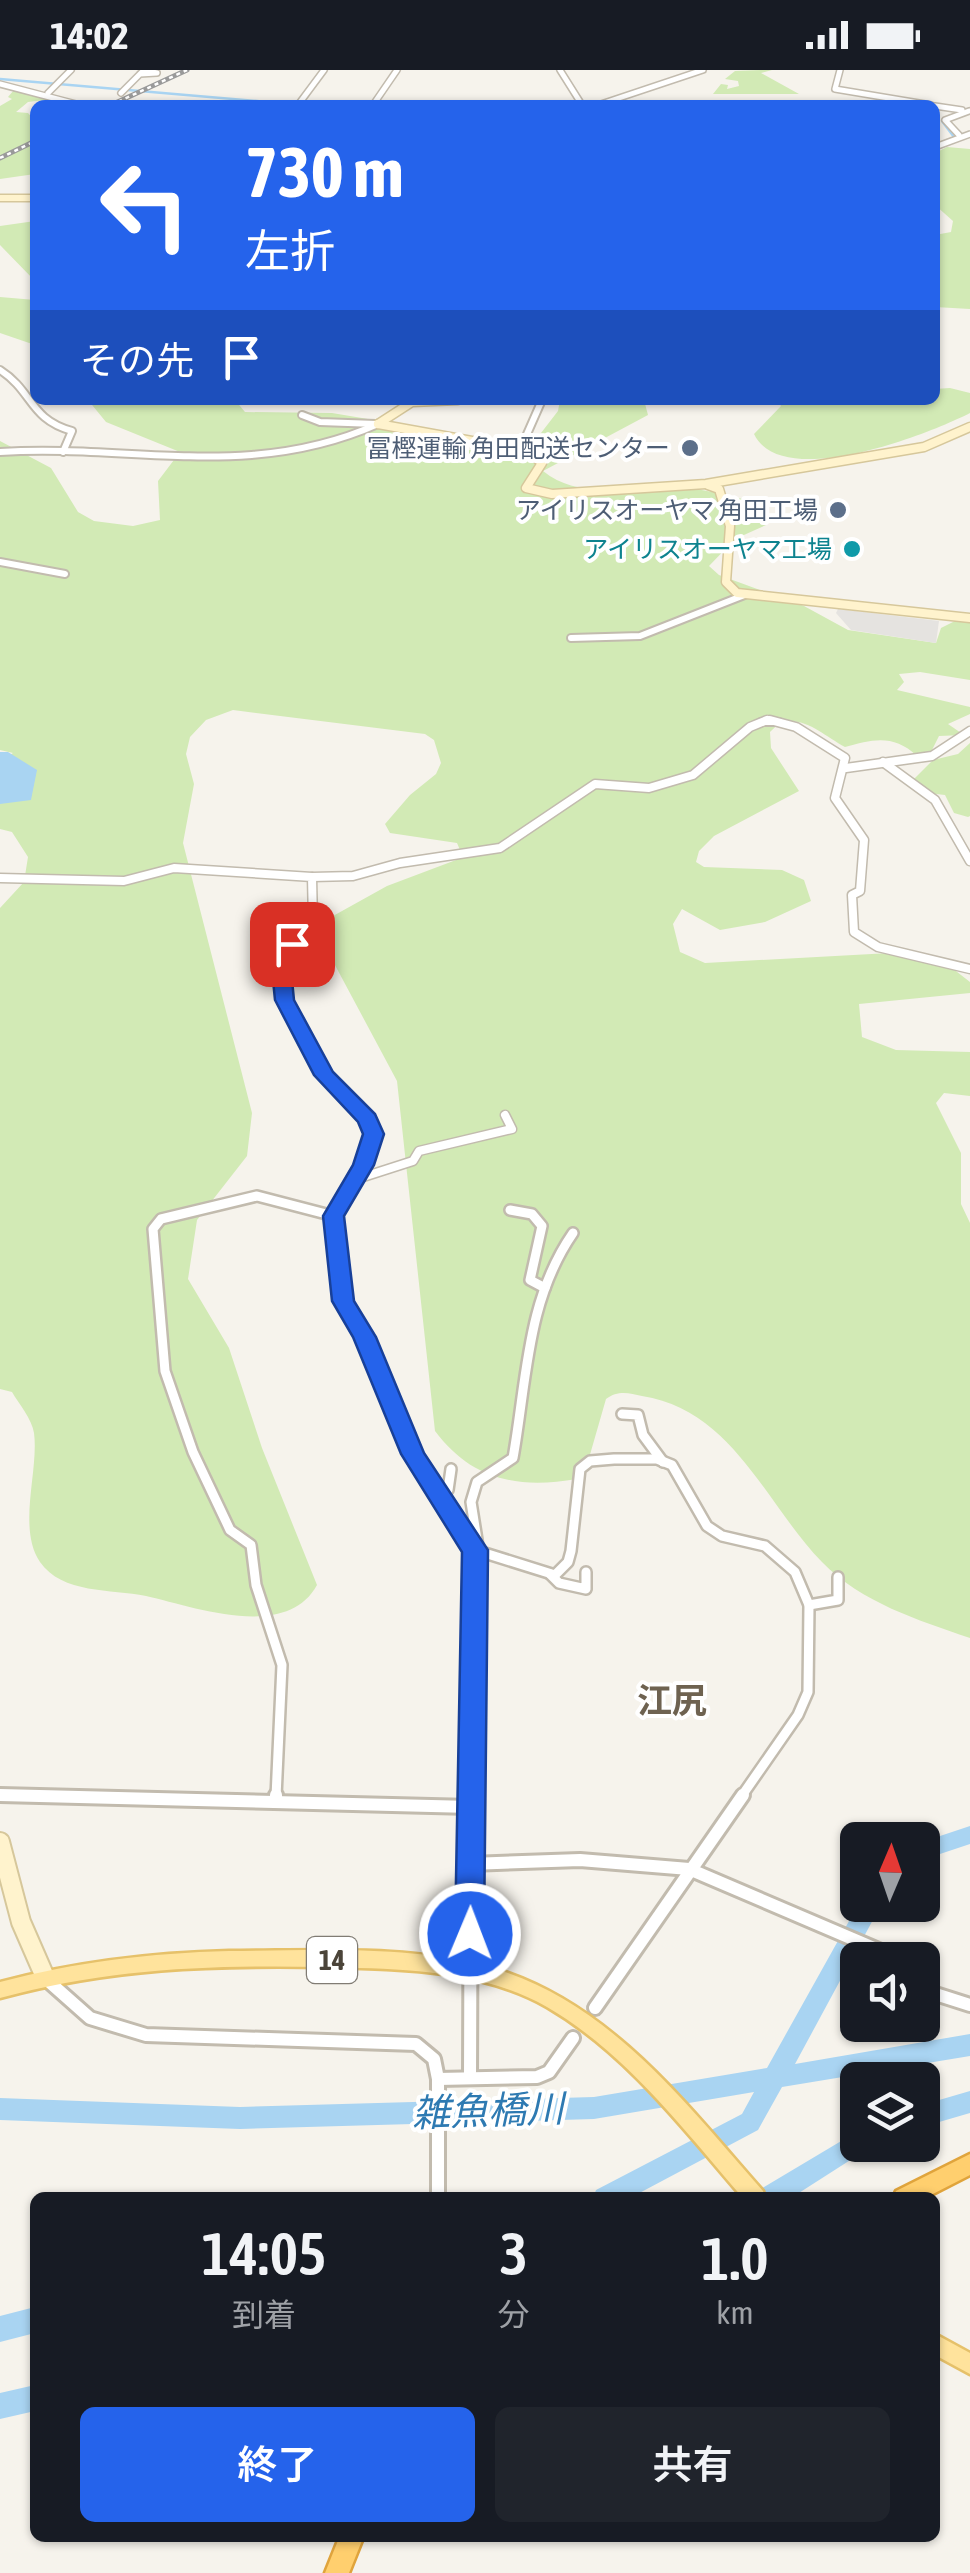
<!DOCTYPE html>
<html lang="ja">
<head>
<meta charset="utf-8">
<style>
  body { margin:0; font-family:"Asap Condensed","Noto Sans JP",sans-serif; background:#20242c; color:#f1f3f6; height:100vh; display:flex; flex-direction:column; font-size:38px; white-space:nowrap }
  * { box-sizing:border-box; margin:0 }
  p { font-size:32px; color:#9ea1a6 }
  .icon { flex:none; width:55px; height:55px; fill:none; stroke:currentColor; stroke-width:2; stroke-linecap:round; stroke-linejoin:round }
  .map { position:relative; flex:1; overflow:hidden }
  .drawer { position:absolute; left:30px; top:2122px; width:910px; height:350px; display:flex; flex-direction:column; background:#171b24; border-radius:15px; box-shadow:0 2px 8px #0004 }
  .drawer>* { flex:none }
  .guide { position:absolute; left:30px; top:30px; width:910px; height:305px; border-radius:15px; box-shadow:0 2px 8px #0004; background:#2563eb; color:#fff; overflow:hidden }
  .needle { width:65px; rotate:2deg }
  .tools { position:absolute; left:840px; top:1752px; display:grid; gap:20px }
  .tools a { display:grid; place-items:center; width:100px; height:100px; border-radius:15px; background:#171b24; box-shadow:0 2px 8px #0004; font-size:50px }
  .pin { position:absolute; display:grid; place-items:center; width:85px; height:85px; color:#fff; margin:-42px; border-radius:20px; box-shadow:0 5px 15px #0006 }
  .me { position:absolute; width:110px; margin:-55px; rotate:1deg; stroke-linejoin:round; filter:drop-shadow(0 0 8px #0008) }
  .turn { display:flex; align-items:center; gap:35px; height:210px; padding:0 50px; font-size:45px }
  .turn .icon { width:130px; height:130px; stroke-width:2.5 }
  .turn b { display:block; font-size:70px; line-height:85px }
  .then { display:flex; align-items:center; height:95px; padding:0 50px; background:#0003; gap:20px; font-size:38px }
  .eta { display:flex; justify-content:space-evenly; align-items:center; height:170px; text-align:center }
  .eta b { font-size:60px; font-weight:600; line-height:70px }
  .action { display:flex; gap:20px; margin-top:auto; padding:20px 50px }
  .action a { flex:1; height:115px; border-radius:15px; background:#2563eb; color:#fff; font-size:40px; font-weight:600; line-height:115px; text-align:center }
  .action a+a { background:#20242c; color:#f1f3f6 }
  .status { display:flex; justify-content:space-between; align-items:center; height:70px; padding:0 50px; background:#171b24; direction:ltr }
  .status svg { height:28px; fill:currentColor }
  .map>svg:first-child { display:block }
  .green { fill:#d2eab5 }
  .parking { fill:#e5e3e0 }
  .water { fill:#a9d4f2 }
  .lines { fill:none; stroke-linecap:round; stroke-linejoin:round }
  .stream { stroke:#a9d4f2; stroke-width:2.5 }
  .river { fill:#a9d4f2; fill-rule:evenodd }
  .street-far4-casing { stroke:#c2bbae; stroke-width:8 }
  .street-far3-casing { stroke:#c2bbae; stroke-width:10 }
  .street-far2-casing { stroke:#c2bbae; stroke-width:11 }
  .street-far1-casing { stroke:#c2bbae; stroke-width:14 }
  .street-casing { stroke:#c2bbae; stroke-width:18 }
  .secondary-far2-casing { stroke:#d6c79b; stroke-width:9 }
  .secondary-far1-casing { stroke:#d6c79b; stroke-width:11 }
  .secondary-casing { stroke:#d6c79b; stroke-width:22 }
  .primary-casing { stroke:#e6c16a; stroke-width:5 }
  .highway-casing { stroke:#e0a43c; stroke-width:5 }
  .street-far4 { stroke:#fff; stroke-width:5 }
  .street-far3 { stroke:#fff; stroke-width:6 }
  .street-far2 { stroke:#fff; stroke-width:8 }
  .street-far1 { stroke:#fff; stroke-width:9 }
  .street { stroke:#fff; stroke-width:12 }
  .secondary-far2 { stroke:#fff3cd; stroke-width:6 }
  .secondary-far1 { stroke:#fff3cd; stroke-width:8 }
  .secondary { stroke:#fff3cd; stroke-width:18 }
  .primary { fill:#ffe39c; fill-rule:evenodd }
  .highway { fill:#ffcf6e; fill-rule:evenodd }
  .rail-casing { stroke:#9a9a9a; stroke-width:5 }
  .rail { stroke:#fff; stroke-width:2.5; stroke-dasharray:4; stroke-linecap:butt }
  .route { fill:#2563eb; stroke:#184099; stroke-width:2.5 }
  .service-dot { fill:#5c6f8a; stroke:#fff; stroke-width:4 }
  .culture-dot { fill:#0f9aa8; stroke:#fff; stroke-width:4 }
  .labels { text-anchor:middle; stroke-width:8; stroke-linejoin:round; paint-order:stroke }
  .far-service-label { font-size:25px; fill:#4e5e75; stroke:#fff; text-anchor:end }
  .far-culture-label { font-size:25px; fill:#0d838f; stroke:#fff; text-anchor:end }
  .shield { fill:#fff; stroke:#817c74; stroke-width:2.5 }
  .shield-label { font-size:28px; font-weight:bold; fill:#4b4439 }
  .quarter-label { font-size:35px; font-weight:bold; fill:#6e6250; stroke:#fff }
  .near-water-label { font-size:38px; font-style:italic; fill:#2e7ab2; stroke:#fff }
</style>
</head>
<body>
<div class="status"><b>14:02</b><svg viewBox="0 0 49 12"><path d="M0 12V9h3v3zM5 12V6h3v6zM10 12V3h3v9zM15 12V0h3v12zM26 1h20v11H26zM47 4h2v5h-2z"/></svg></div>
<div class="map">
<svg width="970" height="2503" viewBox="0 0 970 2503">
  <rect width="100%" height="100%" fill="#f6f3ec"/>
  <g class="green">
    <polygon points="761,0 772,0 761,3 799,24 713,24 721,14 728,15 727,19 739,16 738,11 725,9 735,1"/>
    <polygon points="14,20 61,28 28,32 16,42 28,43 35,51 35,104 0,109 0,36 12,29 8,27"/>
    <polygon points="947,77 970,79 970,239 935,237 935,165 951,162 953,151 935,135 935,83"/>
    <polygon points="35,151 35,211 0,175 0,156"/>
    <polygon points="0,227 35,230 35,275 0,263"/>
    <path d="M 950,318 L 970,323 L 970,343 C 929,364 782,422 754,364 L 781,336 L 777,330 L 935,330 L 935,319 Z"/>
    <path d="M 88,330 L 235,330 L 245,342 L 332,343 L 368,349 L 419,377 L 517,383 L 529,366 L 541,363 L 558,341 L 560,330 L 644,330 L 648,345 L 543,401 C 587,436 637,408 686,417 C 714,422 742,428 769,436 L 766,455 L 735,469 L 709,496 L 719,505 L 804,536 L 848,560 L 936,573 L 941,558 L 957,550 L 970,550 L 970,610 L 920,602 L 899,604 L 904,612 L 897,620 L 970,637 L 970,644 L 948,654 L 964,665 L 939,666 L 930,684 L 917,686 C 894,664 873,669 845,677 C 820,663 793,636 770,662 L 771,678 L 799,721 L 714,766 L 699,781 L 696,792 L 704,797 L 782,800 L 804,810 L 811,831 L 765,852 L 720,860 L 682,839 L 673,854 L 680,882 L 705,893 L 890,883 L 952,898 L 970,912 L 970,923 L 859,934 L 862,967 L 896,980 L 970,982 L 970,1026 L 944,1023 L 936,1033 L 961,1083 L 961,1134 L 970,1153 L 970,1568 C 918,1550 862,1533 822,1492 C 766,1435 733,1340 642,1326 C 629,1323 618,1320 606,1329 L 587,1395 L 577,1409 C 517,1419 472,1410 435,1361 L 397,1011 L 328,882 L 333,846 L 387,816 L 456,790 L 460,780 L 457,773 L 390,763 L 385,754 L 410,725 L 436,704 L 441,693 L 434,670 L 425,664 L 233,640 L 206,650 L 190,667 L 186,684 L 194,714 L 183,773 L 252,1043 L 247,1086 L 197,1150 L 188,1209 L 229,1278 L 262,1378 L 317,1515 C 286,1572 192,1536 146,1526 C 111,1519 62,1524 40,1492 C 17,1458 39,1401 34,1363 C 32,1349 19,1334 12,1322 L 0,1319 L 0,838 L 24,812 L 28,787 L 12,762 L 0,759 L 0,691 L 13,683 L 0,680 L 0,371 L 51,398 L 78,442 L 94,451 L 133,456 L 160,450 L 158,411 L 180,382 L 106,352 Z"/>
    <polygon points="970,673 970,746 968,747 954,743 945,725 927,723 911,712 933,690 958,684"/>
  </g>
  <polygon class="parking" points="838,539 939,551 936,573 851,560 836,543"/>
  <polygon class="water" points="0,682 8,682 37,700 31,730 0,734"/>
  <g class="lines">
    <g class="stream">
      <polyline points="0,9 302,35"/>
      <polyline points="584,35 598,32"/>
      <polyline points="945,48 942,51 954,67"/>
      <polyline points="524,376 531,362"/>
    </g>
    <g class="river">
      <polygon points="970,1756 970,1774 922,1790 922,1772"/>
      <polygon points="858,1835 881,1835 795,1994 970,1964 970,1986 782,2017 758,2060 630,2128 593,2128 596,2120 742,2044 754,2022 594,2049 240,2059 0,2050 0,2028 240,2037 594,2027 767,1998"/>
      <polygon points="970,2021 970,2043 922,2057 922,2035"/>
      <polygon points="858,2061 858,2075 869,2075 866,2080 791,2128 756,2128 759,2120"/>
      <polygon points="35,2237 35,2263 0,2272 0,2246"/>
      <polygon points="35,2315 35,2341 0,2349 0,2323"/>
    </g>
    <defs>
      <g id="street-far4">
        <polyline points="560,0 582,35"/>
        <polyline points="840,0 835,19 931,35"/>
        <polyline points="0,14 80,35"/>
        <polyline points="48,23 71,0"/>
        <polyline points="121,23 144,0 157,3 140,4"/>
        <polyline points="298,35 324,0"/>
        <polyline points="373,35 397,0"/>
        <polyline points="598,35 703,0"/>
        <polyline points="935,36 962,40"/>
        <polyline points="959,65 945,50 969,41"/>
        <polyline points="935,77 970,64"/>
      </g>
      <g id="street-far3">
        <path d="M 0,300 C 33,321 29,349 72,361 L 63,382"/>
        <polyline points="302,345 320,352 376,354"/>
        <polyline points="520,380 542,330"/>
        <path d="M 0,382 C 134,374 250,411 378,354"/>
        <polyline points="0,492 65,504"/>
        <polyline points="571,568 640,566 747,524"/>
        <polyline points="761,652 779,652"/>
      </g>
      <g id="street-far2">
        <polyline points="770,650 796,657 845,688 835,728 864,770 860,821 852,825 854,862 878,877 970,899"/>
        <polyline points="883,692 935,730 970,791"/>
        <polyline points="846,698 932,686 970,661"/>
        <polyline points="312,807 353,806 400,793 500,778 595,714 649,718 693,705 750,657 767,650"/>
        <path d="M 0,808 L 124,811 L 174,798 L 312,807 L 313,852 C 271,896 277,917 304,967 C 311,980 318,995 327,1007 C 340,1023 374,1044 372,1067 C 371,1087 358,1106 348,1123"/>
        <polyline points="357,1109 413,1091 419,1081 512,1059 505,1045"/>
      </g>
      <g id="street-far1">
        <polyline points="349,1120 334,1146 343,1231 365,1267 413,1384 475,1480 555,1505 568,1492 571,1481 580,1399 590,1391 614,1389 657,1389 672,1395 707,1456 722,1466 765,1476 795,1502 809,1535 808,1622 798,1645 741,1727"/>
        <polyline points="510,1140 532,1144 542,1156 530,1210 545,1218"/>
        <polyline points="622,1344 638,1345 643,1365 663,1392"/>
        <polyline points="438,1428 448,1420 451,1399"/>
        <polyline points="550,1504 559,1513 586,1519 586,1502"/>
        <polyline points="809,1535 838,1530 838,1507"/>
        <polyline points="0,1725 86,1727"/>
        <polyline points="276,1727 282,1595 256,1515 251,1475 230,1460 193,1382 165,1301 153,1159 161,1149 257,1126 334,1146"/>
        <path d="M 471,1727 L 471,1580 L 478,1476 L 471,1432 L 477,1412 L 513,1388 C 527,1310 526,1231 573,1163"/>
      </g>
      <g id="street">
        <polyline points="0,1725 471,1737"/>
        <polyline points="276,1731 276,1725"/>
        <polyline points="470,1794 580,1790 689,1799 902,1890"/>
        <polyline points="922,1901 923,1920 970,1935"/>
        <polyline points="46,1909 90,1948 146,1965 416,1974 434,1989 438,2009 438,2128"/>
        <polyline points="595,1938 743,1725"/>
        <polyline points="470,2008 471,1725"/>
        <polyline points="438,2009 537,2007 549,2002 573,1968"/>
      </g>
      <polyline id="secondary-far2" points="0,128 35,128"/>
      <g id="secondary-far1">
        <polyline points="378,354 527,381 542,393 526,418 552,424 706,414 924,377 970,357"/>
        <polyline points="378,354 412,332 458,330"/>
        <polyline points="708,415 719,419 730,456 726,512 737,523 970,548"/>
      </g>
      <polyline id="secondary" points="0,1772 21,1852 45,1907"/>
      <g id="primary">
        <path d="M 229,1881 C 314,1881 413,1874 496,1899 C 611,1934 687,2035 763,2121 L 765,2128 L 743,2128 C 684,2060 626,1983 547,1937 C 480,1899 400,1899 325,1897 C 210,1895 112,1898 0,1928 L 0,1912 C 76,1892 150,1883 229,1881 Z"/>
        <polygon points="935,2264 970,2283 970,2304 935,2285"/>
      </g>
      <g id="highway">
        <polygon points="970,2084 970,2105 925,2128 893,2128 896,2121"/>
        <polygon points="339,2468 363,2468 349,2503 325,2503"/>
      </g>
    </defs>
    <use href="#street-far4" class="street-far4-casing"/>
    <use href="#street-far3" class="street-far3-casing"/>
    <use href="#street-far2" class="street-far2-casing"/>
    <use href="#street-far1" class="street-far1-casing"/>
    <use href="#street" class="street-casing"/>
    <use href="#secondary-far2" class="secondary-far2-casing"/>
    <use href="#secondary-far1" class="secondary-far1-casing"/>
    <use href="#secondary" class="secondary-casing"/>
    <use href="#primary" class="primary-casing"/>
    <use href="#highway" class="highway-casing"/>
    <use href="#street-far4" class="street-far4"/>
    <use href="#street-far3" class="street-far3"/>
    <use href="#street-far2" class="street-far2"/>
    <use href="#street-far1" class="street-far1"/>
    <use href="#street" class="street"/>
    <use href="#secondary-far2" class="secondary-far2"/>
    <use href="#secondary-far1" class="secondary-far1"/>
    <use href="#secondary" class="secondary"/>
    <use href="#primary" class="primary"/>
    <use href="#highway" class="highway"/>
    <defs>
      <g id="rail">
        <polyline points="111,35 187,0"/>
        <polyline points="0,88 35,71"/>
      </g>
    </defs>
    <use href="#rail" class="rail-casing"/>
    <use href="#rail" class="rail"/>
  </g>
  <polygon class="route" points="286,870 302,874 291,900 294,930 333,1002 375,1044 384,1064 374,1095 344,1146 354,1231 376,1267 424,1383 488,1480 484,1864 480,1873 470,1877 459,1873 455,1864 462,1482 401,1384 353,1267 332,1231 323,1146 353,1095 363,1064 358,1052 314,1005 275,930 272,900"/>
  <g class="service-dot">
    <circle cx="690" cy="378" r="10"/>
    <circle cx="838" cy="440" r="10"/>
  </g>
  <circle class="culture-dot" cx="852" cy="479" r="10"/>
  <g class="labels">
    <g class="far-service-label">
      <text x="670" y="387">冨樫運輸 角田配送センター</text>
      <text x="818" y="449">アイリスオーヤマ 角田工場</text>
    </g>
    <g class="far-culture-label">
      <text x="832" y="488">アイリスオーヤマ工場</text>
    </g>
    <rect class="shield" x="307" y="1867" width="50" height="46" rx="8"/>
    <g class="shield-label">
      <text x="332" y="1900">14</text>
    </g>
    <g class="quarter-label">
      <text x="672" y="1643">江尻</text>
    </g>
    <g class="near-water-label">
      <text transform="translate(488 2041) rotate(-2)" y="13">雑魚橋川</text>
    </g>
  </g>
</svg>
<div class="tools">
<a><svg class="needle" viewBox="-14 -14 28 28"><path d="M0-13l5 13h-10z" fill="#e53935"/><path d="M0 13l5-13h-10z" fill="#9ea1a6"/></svg></a>
<a><svg class="icon" aria-label="sound" viewBox="0 0 24 24"><path d="M4 9h4l5-4v14l-5-4H4zM17 9q2 3 0 6"/></svg></a>
<a><svg class="icon" aria-label="layers" viewBox="0 0 24 24"><path d="M12 4l9 5-9 5-9-5zM3 14l9 5 9-5"/></svg></a>
</div>
<div class="pin" style="left:292px;top:874px;background:#d93025"><svg class="icon" aria-label="arrive" viewBox="0 0 24 24"><path d="M6 21V4h12l-3 4 3 4H6"/></svg></div>
<svg class="me" style="left:470px;top:1864px" viewBox="-20 -20 40 40"><circle r="17" fill="#2563eb" stroke="#fff" stroke-width="3"/><path d="M0-11L8 9 0 5-8 9z" fill="#fff"/></svg>
<div class="guide">
<div class="turn"><svg class="icon" aria-label="left" viewBox="0 0 24 24"><path d="M17 20v-9H6M10 6l-5 5 5 5"/></svg><div><b>730 m</b>左折</div></div>
<div class="then">その先<svg class="icon" aria-label="arrive" viewBox="0 0 24 24"><path d="M6 21V4h12l-3 4 3 4H6"/></svg></div>
</div>
<section class="drawer">
<div class="eta">
<div><b>14:05</b><p>到着</p></div>
<div><b>3</b><p>分</p></div>
<div><b>1.0</b><p>km</p></div>
</div>
<div class="action"><a>終了</a><a>共有</a></div>
</section>
</div>
</body>
</html>
